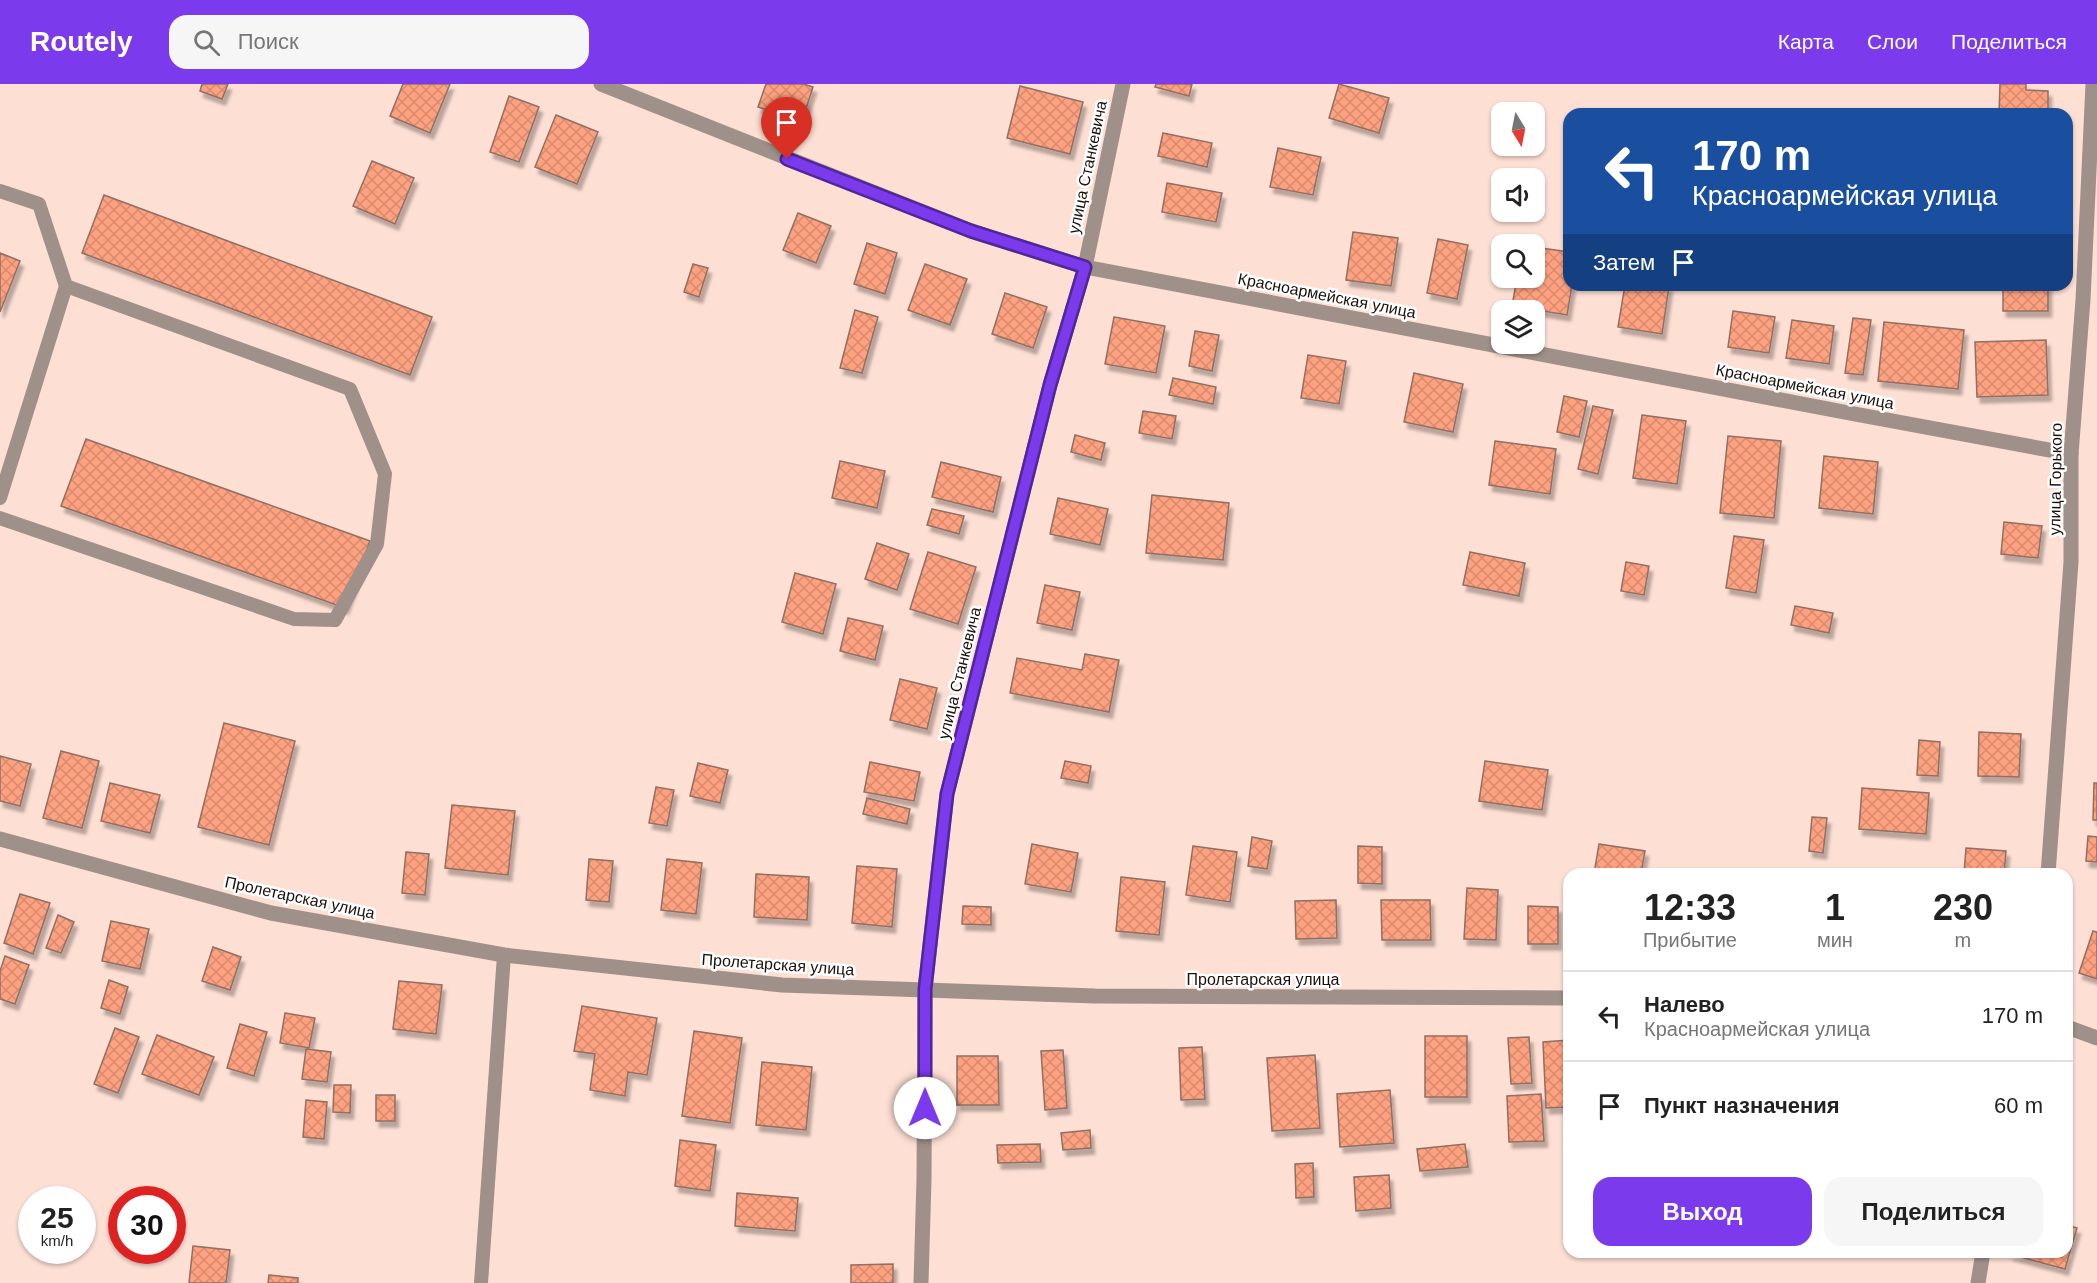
<!DOCTYPE html>
<html lang="ru">
<head>
<meta charset="utf-8">
<style>
  body { margin:0; font-family:Helvetica,sans-serif; background:#f6f6f6; color:#222; height:100vh; display:flex; flex-direction:column; font-size:22px; white-space:nowrap }
  * { box-sizing:border-box; margin:0 }
  p { font-size:20px; color:#767676 }
  .icon { flex:none; width:33px; height:33px; fill:none; stroke:currentColor; stroke-width:2; stroke-linecap:round; stroke-linejoin:round }
  .map { position:relative; flex:1; overflow:hidden }
  .side { position:absolute; left:1563px; top:784px; width:510px; height:390px; display:flex; flex-direction:column; background:#fff; border-radius:18px; box-shadow:0 2px 4px #0004 }
  .side>* { flex:none }
  .top-card { position:absolute; left:1563px; top:24px; width:510px; height:183px; border-radius:18px; box-shadow:0 2px 4px #0004; background:#1a4fa0; color:#fff; overflow:hidden }
  .needle { width:39px; rotate:170deg }
  .tools { position:absolute; left:1491px; top:18px; display:grid; gap:12px }
  .tools a { display:grid; place-items:center; width:54px; height:54px; border-radius:12px; background:#fff; box-shadow:0 2px 4px #0004; font-size:30px }
  .speed { position:absolute; left:18px; top:1102px; display:flex; gap:12px; font-size:30px; font-weight:700; text-align:center }
  .speed>* { display:grid; place-content:center; width:78px; height:78px; border-radius:50%; background:#fff; box-shadow:0 2px 4px #0004; line-height:1 }
  .speed small { font-size:15px; font-weight:400 }
  .speed .limit { border:9px solid #d22; background:#fff; color:#111 }
  .pin { position:absolute; display:grid; place-items:center; width:51px; height:51px; color:#fff; margin:-62px -26px; border-radius:50% 50% 50% 0; rotate:-45deg; box-shadow:0 0 6px #0007 }
  .pin .icon { rotate:45deg }
  .me { position:absolute; width:66px; margin:-33px; rotate:0deg; stroke-linejoin:round; filter:drop-shadow(0 0 4px #0008) }
  .turn { display:flex; align-items:center; gap:21px; height:126px; padding:0 30px; font-size:27px }
  .turn .icon { width:78px; height:78px; stroke-width:2.5 }
  .turn b { display:block; font-size:42px; line-height:51px }
  .then { display:flex; align-items:center; height:57px; padding:0 30px; background:#0003; gap:12px; font-size:22px }
  .eta { display:flex; justify-content:space-evenly; align-items:center; height:102px; text-align:center }
  .eta b { font-size:36px; font-weight:600; line-height:42px }
  .primary-button { display:flex; gap:12px; margin-top:auto; padding:12px 30px }
  .primary-button a { flex:1; height:69px; border-radius:18px; background:#7c3aed; color:#fff; font-size:24px; font-weight:600; line-height:69px; text-align:center }
  .primary-button a+a { background:#f6f6f6; color:#222 }
  ul { padding:0; list-style:none }
  li { display:flex; align-items:center; gap:18px; height:90px; padding:0 30px; border-top:2px solid #e0e0e0 }
  li div { flex:1 }
  li b { display:block; font-size:22px }
  li em { font-style:normal }
  header { display:flex; align-items:center; gap:36px; box-sizing:border-box; height:84px; padding:0 30px; background:#7c3aed; color:#fff }
  header strong { font-size:28px }
  nav { display:flex; gap:33px; margin-inline-start:auto; font-size:21px }
  .search { width:420px; height:54px; background:#f6f6f6; display:flex; align-items:center; gap:15px; box-sizing:border-box; padding:0 21px; border-radius:18px; color:#767676; font-size:22px }
  .map>svg:first-child { display:block }
  .building { fill:url(#building-cross-hatch); stroke:#906f63; stroke-width:1.5; filter:url(#shadow) }
  .lines { fill:none; stroke-linecap:round; stroke-linejoin:round }
  .service { stroke:#a0908a; stroke-width:14 }
  .minor { stroke:#a0908a; stroke-width:15 }
  .route-casing { stroke:#51269a; stroke-width:15 }
  .route { stroke:#7c3aed; stroke-width:10 }
  .labels { text-anchor:middle; stroke-width:5; stroke-linejoin:round; paint-order:stroke }
  .street-label { font-size:16px; fill:#1c100b; stroke:#fff }
</style>
</head>
<body>
<header>
<strong>Routely</strong>
<div class="search"><svg class="icon" aria-label="search" viewBox="0 0 24 24"><circle cx="10" cy="10" r="6"/><path d="M15 15l6 6"/></svg>Поиск</div>
<nav><a>Карта</a><a>Слои</a><a>Поделиться</a></nav>
</header>
<div class="map">
<svg width="2097" height="1199" viewBox="0 0 2097 1199">
  <defs>
    <pattern id="building-cross-hatch" width="8" height="8" patternUnits="userSpaceOnUse" patternTransform="scale(1.5)"><rect width="8" height="8" fill="#fda180"/><path d="M0 0l8 8M0 8l8-8" fill="none" stroke="#d88a6d"/></pattern>
    <filter id="shadow"><feDropShadow dx="3.5" dy="6" stdDeviation="1.5" flood-color="#0004"/></filter>
  </defs>
  <rect width="100%" height="100%" fill="#fddfd4"/>
  <g class="building">
    <polygon points="202,0 228,0 222,15 200,7"/>
    <polygon points="403,0 450,0 430,49 390,32"/>
    <polygon points="766,0 804,0 813,3 802,37 758,23"/>
    <polygon points="1156,0 1192,0 1189,12 1155,3"/>
    <polygon points="1339,0 1389,14 1379,49 1329,34"/>
    <polygon points="2000,0 2026,0 2026,6 2048,7 2048,30 1999,30"/>
    <polygon points="1020,2 1083,18 1070,70 1007,54"/>
    <polygon points="509,12 539,23 519,78 490,68"/>
    <polygon points="1928,27 1950,30 1928,30"/>
    <polygon points="556,31 598,48 577,100 535,83"/>
    <polygon points="1163,49 1212,59 1207,83 1158,72"/>
    <polygon points="1278,64 1321,73 1313,111 1270,103"/>
    <polygon points="372,77 414,94 395,140 353,122"/>
    <polygon points="1167,99 1222,109 1216,138 1162,128"/>
    <polygon points="104,111 432,233 410,291 82,169"/>
    <polygon points="798,129 831,142 816,179 783,166"/>
    <polygon points="1353,148 1398,154 1391,202 1346,196"/>
    <polygon points="1438,155 1468,161 1457,215 1427,209"/>
    <polygon points="867,159 897,169 885,210 854,200"/>
    <polygon points="1534,163 1569,168 1569,201 1572,201 1567,231 1512,222 1517,194 1534,194"/>
    <polygon points="0,169 20,177 0,228"/>
    <polygon points="693,180 708,184 699,213 684,208"/>
    <polygon points="925,180 967,195 950,241 908,226"/>
    <polygon points="1625,201 1669,202 1662,250 1618,243"/>
    <rect x="2003" y="201" width="45" height="26"/>
    <polygon points="1005,209 1047,223 1033,264 992,250"/>
    <polygon points="855,226 878,233 862,289 840,284"/>
    <polygon points="1733,227 1775,233 1769,269 1728,263"/>
    <polygon points="1114,233 1165,242 1156,289 1105,280"/>
    <polygon points="1853,234 1871,236 1863,291 1845,289"/>
    <polygon points="1792,236 1834,242 1829,280 1786,274"/>
    <polygon points="1884,238 1964,246 1958,305 1878,297"/>
    <polygon points="1195,247 1219,251 1212,287 1189,282"/>
    <polygon points="2046,256 2048,311 1977,313 1975,258"/>
    <polygon points="1308,271 1346,277 1339,320 1301,314"/>
    <polygon points="1414,289 1463,300 1453,348 1404,338"/>
    <polygon points="1173,294 1216,303 1213,320 1169,311"/>
    <polygon points="1564,312 1587,317 1579,353 1557,348"/>
    <polygon points="1593,322 1613,326 1598,390 1578,385"/>
    <polygon points="1143,327 1176,332 1172,355 1139,349"/>
    <polygon points="1642,331 1686,337 1677,400 1633,394"/>
    <polygon points="1075,351 1105,359 1101,376 1071,368"/>
    <polygon points="1728,352 1781,357 1774,434 1720,429"/>
    <polygon points="86,355 370,457 345,524 61,422"/>
    <polygon points="1495,357 1556,365 1550,410 1489,401"/>
    <polygon points="1824,372 1878,378 1873,430 1819,424"/>
    <polygon points="840,377 885,387 877,424 832,414"/>
    <polygon points="941,378 1001,393 993,428 932,413"/>
    <polygon points="1152,411 1229,419 1223,476 1146,469"/>
    <polygon points="1058,414 1108,425 1100,461 1050,450"/>
    <polygon points="932,425 964,432 959,450 927,441"/>
    <polygon points="2004,438 2042,442 2038,474 2001,470"/>
    <polygon points="1734,452 1764,456 1756,509 1726,504"/>
    <polygon points="877,459 909,470 897,506 865,495"/>
    <polygon points="928,468 976,483 958,540 910,525"/>
    <polygon points="1470,468 1525,479 1519,512 1463,501"/>
    <polygon points="1626,478 1649,482 1644,511 1621,507"/>
    <polygon points="795,489 836,500 823,550 782,538"/>
    <polygon points="1045,501 1080,508 1072,546 1037,539"/>
    <polygon points="1795,522 1833,529 1829,549 1791,541"/>
    <polygon points="848,534 883,542 875,576 840,567"/>
    <polygon points="1085,570 1119,576 1109,628 1010,609 1017,574 1082,586"/>
    <polygon points="900,595 937,604 927,645 890,636"/>
    <polygon points="224,639 295,657 269,761 198,743"/>
    <polygon points="1979,648 2021,650 2019,693 1978,692"/>
    <polygon points="1919,656 1940,658 1938,692 1917,691"/>
    <polygon points="61,667 99,677 82,744 43,734"/>
    <polygon points="0,672 31,680 20,722 0,717"/>
    <polygon points="1065,677 1091,682 1088,699 1061,694"/>
    <polygon points="1485,677 1548,686 1542,726 1479,717"/>
    <polygon points="870,678 920,688 914,717 864,708"/>
    <polygon points="698,679 728,686 720,719 690,712"/>
    <polygon points="110,699 160,711 150,749 101,737"/>
    <polygon points="2094,699 2097,699 2097,736 2093,736"/>
    <polygon points="656,703 674,706 667,742 649,739"/>
    <polygon points="1862,704 1929,709 1926,750 1859,745"/>
    <polygon points="867,714 910,725 907,740 863,730"/>
    <polygon points="452,721 515,727 508,791 445,784"/>
    <polygon points="1812,733 1827,734 1823,769 1809,767"/>
    <polygon points="2088,752 2097,753 2097,778 2086,777"/>
    <polygon points="1252,753 1272,757 1267,785 1248,782"/>
    <polygon points="1032,760 1078,769 1071,808 1025,800"/>
    <polygon points="1599,760 1645,767 1641,790 1594,790"/>
    <polygon points="1193,762 1237,768 1230,818 1186,811"/>
    <polygon points="1358,762 1382,763 1382,800 1358,799"/>
    <polygon points="1966,764 2006,767 2004,790 1964,789"/>
    <polygon points="406,768 429,770 425,811 402,809"/>
    <polygon points="589,775 613,777 609,818 586,816"/>
    <polygon points="667,775 702,779 696,830 661,826"/>
    <polygon points="857,782 897,785 892,843 852,839"/>
    <polygon points="756,790 809,793 807,836 754,833"/>
    <polygon points="1121,793 1165,798 1159,851 1116,847"/>
    <polygon points="1467,804 1498,806 1496,856 1464,855"/>
    <polygon points="20,810 50,819 33,870 4,859"/>
    <polygon points="1336,816 1337,854 1296,855 1295,817"/>
    <polygon points="1381,816 1430,816 1431,856 1382,856"/>
    <polygon points="963,822 991,823 991,841 962,840"/>
    <polygon points="1528,822 1558,823 1558,860 1528,860"/>
    <polygon points="58,831 74,838 61,869 46,864"/>
    <polygon points="111,837 149,845 140,885 102,877"/>
    <polygon points="2093,847 2097,848 2097,895 2079,889"/>
    <polygon points="213,863 241,873 230,906 202,897"/>
    <polygon points="5,872 29,881 15,920 0,915 0,887"/>
    <polygon points="109,896 128,903 120,930 101,924"/>
    <polygon points="399,897 442,901 436,950 393,945"/>
    <polygon points="582,922 657,934 647,991 628,988 625,1012 590,1006 595,970 574,967"/>
    <polygon points="285,929 315,934 309,964 280,959"/>
    <polygon points="240,940 267,948 254,992 227,984"/>
    <polygon points="115,944 139,953 118,1009 94,1000"/>
    <polygon points="694,947 742,954 730,1039 682,1032"/>
    <polygon points="157,951 214,973 199,1011 142,990"/>
    <rect x="1425" y="952" width="42" height="61"/>
    <polygon points="1529,953 1532,999 1511,1000 1508,954"/>
    <polygon points="1569,956 1569,1023 1546,1024 1543,958"/>
    <polygon points="1202,963 1205,1015 1181,1016 1179,964"/>
    <polygon points="306,965 331,968 327,998 302,995"/>
    <polygon points="1063,966 1067,1024 1045,1026 1041,967"/>
    <polygon points="1315,971 1320,1044 1272,1047 1267,974"/>
    <polygon points="957,972 998,972 999,1021 957,1021"/>
    <polygon points="762,978 812,983 806,1046 756,1041"/>
    <polygon points="334,1001 351,1001 350,1029 333,1028"/>
    <polygon points="1390,1006 1394,1059 1340,1063 1337,1010"/>
    <polygon points="1541,1010 1544,1057 1509,1058 1507,1012"/>
    <rect x="376" y="1011" width="19" height="26"/>
    <polygon points="306,1016 327,1018 324,1055 303,1053"/>
    <polygon points="1090,1046 1091,1064 1063,1066 1061,1049"/>
    <polygon points="680,1056 716,1061 710,1107 675,1102"/>
    <polygon points="1040,1060 1041,1078 998,1079 997,1061"/>
    <polygon points="1465,1060 1468,1083 1420,1087 1417,1065"/>
    <polygon points="1313,1079 1314,1113 1296,1114 1295,1080"/>
    <polygon points="1389,1091 1391,1124 1356,1127 1354,1093"/>
    <polygon points="737,1109 798,1114 795,1147 735,1142"/>
    <polygon points="2067,1141 2077,1144 2065,1185 2009,1170 2067,1168"/>
    <polygon points="193,1162 230,1166 226,1199 189,1199"/>
    <polygon points="893,1180 893,1199 851,1199 851,1181"/>
    <polygon points="269,1191 298,1194 298,1199 268,1199"/>
  </g>
  <g class="lines">
    <g class="service">
      <polyline points="0,107 39,120 66,202 350,305 385,390 377,460 335,536 294,535 0,434"/>
      <polyline points="0,414 66,202"/>
      <polyline points="481,1199 504,871"/>
    </g>
    <g class="minor">
      <polyline points="601,0 971,147 1085,183 1844,328 2071,370"/>
      <polyline points="0,755 271,829 504,871 782,901 1095,912 1569,914"/>
      <polyline points="2048,790 2071,478 2071,370 2083,216 2093,0"/>
      <polyline points="2067,943 2097,954"/>
      <polyline points="921,1199 924,1095 925,905 947,710 1050,301 1085,183 1123,0"/>
      <polyline points="1978,1199 1983,1168"/>
    </g>
  </g>
  <g class="lines">
    <defs>
      <polyline id="route" points="787,75 971,147 1085,183 1050,301 947,710 925,905 925,1024"/>
    </defs>
    <use href="#route" class="route-casing"/>
    <use href="#route" class="route"/>
  </g>
  <g class="labels">
    <g class="street-label">
      <text transform="translate(1087 83) rotate(-78)" y="6">улица Станкевича</text>
      <text transform="translate(1327 211) rotate(11)" y="6">Красноармейская улица</text>
      <text transform="translate(1805 302) rotate(11)" y="6">Красноармейская улица</text>
      <text transform="translate(2055 395) rotate(-89)" y="6">улица Горького</text>
      <text transform="translate(959 589) rotate(-76)" y="6">улица Станкевича</text>
      <text transform="translate(300 813) rotate(12)" y="6">Пролетарская улица</text>
      <text transform="translate(778 880) rotate(4)" y="6">Пролетарская улица</text>
      <text x="1263" y="901">Пролетарская улица</text>
    </g>
  </g>
</svg>
<div class="tools">
<a><svg class="needle" viewBox="-14 -14 28 28"><path d="M0-13l5 13h-10z" fill="#e53935"/><path d="M0 13l5-13h-10z" fill="#767676"/></svg></a>
<a><svg class="icon" aria-label="sound" viewBox="0 0 24 24"><path d="M4 9h4l5-4v14l-5-4H4zM17 9q2 3 0 6"/></svg></a>
<a><svg class="icon" aria-label="search" viewBox="0 0 24 24"><circle cx="10" cy="10" r="6"/><path d="M15 15l6 6"/></svg></a>
<a><svg class="icon" aria-label="layers" viewBox="0 0 24 24"><path d="M12 4l9 5-9 5-9-5zM3 14l9 5 9-5"/></svg></a>
</div>
<div class="speed"><div>25<small>km/h</small></div><div class="limit">30</div></div>
<div class="pin" style="left:787px;top:75px;background:#d93025"><svg class="icon" aria-label="arrive" viewBox="0 0 24 24"><path d="M6 21V4h12l-3 4 3 4H6"/></svg></div>
<svg class="me" style="left:925px;top:1024px" viewBox="-20 -20 40 40"><circle r="19" fill="#fff"/><path d="M0-13L10 11 0 6-10 11z" fill="#7c3aed"/></svg>
<div class="top-card">
<div class="turn"><svg class="icon" aria-label="left" viewBox="0 0 24 24"><path d="M17 20v-9H6M10 6l-5 5 5 5"/></svg><div><b>170 m</b>Красноармейская улица</div></div>
<div class="then">Затем<svg class="icon" aria-label="arrive" viewBox="0 0 24 24"><path d="M6 21V4h12l-3 4 3 4H6"/></svg></div>
</div>
<section class="side">
<div class="eta">
<div><b>12:33</b><p>Прибытие</p></div>
<div><b>1</b><p>мин</p></div>
<div><b>230</b><p>m</p></div>
</div>
<ul>
<li><svg class="icon" aria-label="left" viewBox="0 0 24 24"><path d="M17 20v-9H6M10 6l-5 5 5 5"/></svg><div><b>Налево</b><p>Красноармейская улица</p></div><em>170 m</em></li>
<li><svg class="icon" aria-label="arrive" viewBox="0 0 24 24"><path d="M6 21V4h12l-3 4 3 4H6"/></svg><div><b>Пункт назначения</b></div><em>60 m</em></li>
</ul>
<div class="primary-button"><a>Выход</a><a>Поделиться</a></div>
</section>
</div>
</body>
</html>
